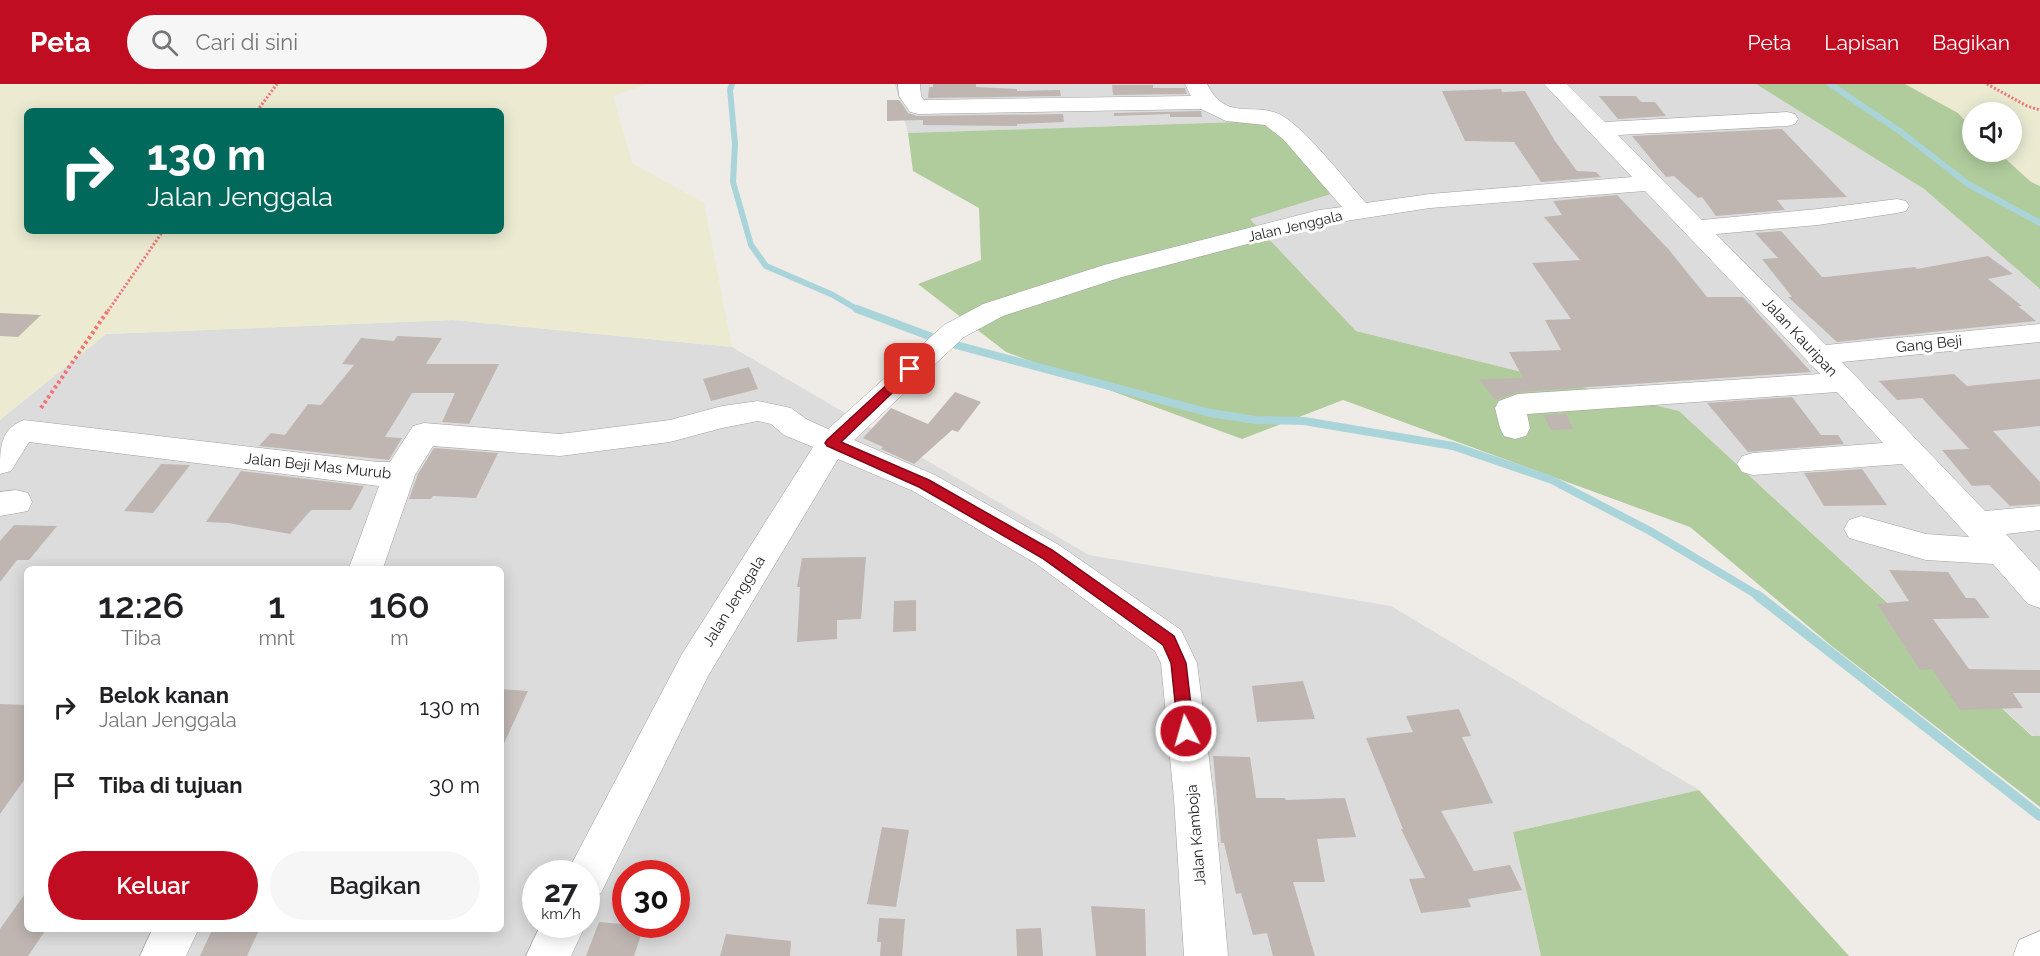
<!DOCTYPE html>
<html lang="id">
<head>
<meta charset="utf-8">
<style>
  body { margin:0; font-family:Raleway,sans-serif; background:#f6f6f6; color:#202124; height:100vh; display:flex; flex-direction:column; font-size:22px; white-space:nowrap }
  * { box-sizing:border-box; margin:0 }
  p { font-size:20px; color:#757577 }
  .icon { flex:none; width:33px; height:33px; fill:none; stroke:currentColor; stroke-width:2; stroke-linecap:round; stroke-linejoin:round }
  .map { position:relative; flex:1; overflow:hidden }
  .sheet { position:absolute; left:24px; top:482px; width:480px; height:366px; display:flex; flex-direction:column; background:#fff; border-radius:9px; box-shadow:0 3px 15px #0003 }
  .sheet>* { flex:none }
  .hud { position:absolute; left:24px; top:24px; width:480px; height:126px; border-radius:9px; box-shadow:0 3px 15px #0003; background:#00695c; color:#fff; overflow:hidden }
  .fabs { position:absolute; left:1962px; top:18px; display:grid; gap:12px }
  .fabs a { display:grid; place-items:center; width:60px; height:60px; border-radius:50%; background:#fff; box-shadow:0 3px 15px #0003; font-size:30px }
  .speed { position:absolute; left:522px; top:776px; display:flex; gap:12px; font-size:30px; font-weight:700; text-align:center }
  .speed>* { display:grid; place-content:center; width:78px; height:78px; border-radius:50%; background:#fff; box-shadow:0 3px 15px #0003; line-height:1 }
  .speed small { font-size:15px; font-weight:400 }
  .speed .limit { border:9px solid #d22; background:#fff; color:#111 }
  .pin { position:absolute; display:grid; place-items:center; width:51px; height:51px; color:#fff; margin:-26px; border-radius:12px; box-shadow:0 3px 9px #0006 }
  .me { position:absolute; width:66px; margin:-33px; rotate:354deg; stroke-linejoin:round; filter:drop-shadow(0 0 4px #0008) }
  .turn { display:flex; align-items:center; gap:21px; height:126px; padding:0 24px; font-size:27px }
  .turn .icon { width:78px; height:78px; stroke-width:2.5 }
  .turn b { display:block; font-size:42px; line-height:51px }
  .eta { display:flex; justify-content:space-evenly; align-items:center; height:102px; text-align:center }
  .eta b { font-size:36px; font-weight:600; line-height:42px }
  .primary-button { display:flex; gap:12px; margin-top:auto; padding:12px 24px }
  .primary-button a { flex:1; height:69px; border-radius:36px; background:#c10d22; color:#fff; font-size:24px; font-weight:600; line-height:69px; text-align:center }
  .primary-button a+a { background:#f6f6f6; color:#202124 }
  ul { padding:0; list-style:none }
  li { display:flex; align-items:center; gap:18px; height:78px; padding:0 24px }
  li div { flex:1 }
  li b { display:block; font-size:22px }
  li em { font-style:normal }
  header { display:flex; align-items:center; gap:36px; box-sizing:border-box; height:84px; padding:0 30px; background:#c10d22; color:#fff }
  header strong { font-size:28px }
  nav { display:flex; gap:33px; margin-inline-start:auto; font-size:21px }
  .search { width:420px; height:54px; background:#f6f6f6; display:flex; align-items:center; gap:15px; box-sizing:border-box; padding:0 21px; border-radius:33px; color:#757577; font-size:22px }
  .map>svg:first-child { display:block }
  .residential { fill:#dddcdc; fill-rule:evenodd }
  .farmland { fill:#ecebd2; fill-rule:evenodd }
  .forest { fill:#b0cc9d }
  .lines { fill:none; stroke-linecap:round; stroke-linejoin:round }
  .stream-far2 { stroke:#a9d5da; stroke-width:6 }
  .stream-far1 { stroke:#a9d5da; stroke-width:8 }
  .stream { stroke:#a9d5da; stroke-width:10 }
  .building { fill:#bfb6b2 }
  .minor-casing { stroke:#a0a0a0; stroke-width:1 }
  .path-far1 { stroke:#f17477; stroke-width:3; stroke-dasharray:2 2; stroke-linecap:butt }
  .path { stroke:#f17477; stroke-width:4; stroke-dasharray:3 3; stroke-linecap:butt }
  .minor { fill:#fff; fill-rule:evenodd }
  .route { fill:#c10d22; stroke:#7d0816; stroke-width:1.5 }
  .labels { text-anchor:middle; stroke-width:6; stroke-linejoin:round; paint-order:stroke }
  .far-street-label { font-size:14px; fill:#1f1f1f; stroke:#fff }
  .street-label { font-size:15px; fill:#1f1f1f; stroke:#fff }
</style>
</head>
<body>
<header>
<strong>Peta</strong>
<div class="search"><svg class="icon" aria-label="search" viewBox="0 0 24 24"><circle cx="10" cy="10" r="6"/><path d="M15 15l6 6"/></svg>Cari di sini</div>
<nav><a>Peta</a><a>Lapisan</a><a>Bagikan</a></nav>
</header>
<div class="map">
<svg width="2040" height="872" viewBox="0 0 2040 872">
  <rect width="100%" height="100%" fill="#efebe6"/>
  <g class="residential">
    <polygon points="895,0 1756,0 1924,105 2040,205 2040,652 2033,652 1679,327 1356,247 1250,135 1268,37 908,49"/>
    <path d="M 453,236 L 732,263 L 1089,471 L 1391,522 L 1699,706 L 1513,748 L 1541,872 L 0,872 L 0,336 L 106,250 ZM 27,484 L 501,484 L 501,844 L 27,844 ZM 536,789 L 586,789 L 586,840 L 536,840 ZM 626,789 L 676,789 L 676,840 L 626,840 Z"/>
  </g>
  <g class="farmland">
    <path d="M 0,0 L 648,0 L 613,12 L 632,79 L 704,119 L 732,263 L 453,236 L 106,250 L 0,336 ZM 27,27 L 501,27 L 501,147 L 27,147 Z"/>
    <polygon points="1905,0 2040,0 2040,102 2031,98 1998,68 2012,68 2012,28 1972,28 1972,44 1958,29"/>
  </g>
  <g class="forest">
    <polygon points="1756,0 1905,0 1958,29 1972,44 1972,68 1998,68 2031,98 2040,102 2040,205 1924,105"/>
    <polygon points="1268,37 1334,109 1250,135 1356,247 1679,327 2032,652 2040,652 2040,723 1833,563 1690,443 1343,316 1242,355 1006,268 918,200 981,176 979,124 913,87 908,49"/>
    <polygon points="1699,706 1849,872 1541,872 1513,748"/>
  </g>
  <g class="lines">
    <g class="stream-far2">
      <polyline points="732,0 730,6 735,60 733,98 751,161 766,182 833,211 860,227"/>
      <polyline points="1830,0 1901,48 1968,100 2040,139"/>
    </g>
    <polyline class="stream-far1" points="857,225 945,258 1210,329 1255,336 1304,337 1453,362 1552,396 1650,447 1759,512"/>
    <polyline class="stream" points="1757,511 2040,732"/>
  </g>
  <g class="building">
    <polygon points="933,0 976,0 976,3 1017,5 1017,7 1060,6 1061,12 928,14 929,3 933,3"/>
    <polygon points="1112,1 1153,1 1153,4 1185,4 1187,10 1113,11"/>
    <polygon points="1501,5 1502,8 1525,7 1555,57 1577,87 1596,88 1601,93 1541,98 1514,58 1465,57 1442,7"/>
    <polygon points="1599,12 1636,12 1641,18 1655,18 1666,32 1618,35"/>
    <polygon points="887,16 899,16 908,29 917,32 1063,30 1064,38 1017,40 1017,42 923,41 923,36 887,37"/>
    <polygon points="1201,27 1202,33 1170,33 1170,30 1114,32 1114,29"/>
    <polygon points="1782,45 1847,113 1777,116 1785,126 1716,132 1702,113 1698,114 1674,92 1666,93 1632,52"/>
    <polygon points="1617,111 1670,167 1707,213 1743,213 1811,288 1518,308 1495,316 1479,295 1523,294 1509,268 1561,266 1545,236 1571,235 1532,179 1580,176 1544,133 1562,131 1553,117"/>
    <polygon points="1781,147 1822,193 1826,193 1915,183 1917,185 1988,172 2013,190 1988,195 2022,222 2018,222 2036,237 1837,258 1788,213 1792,213 1762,175 1778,174 1755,149"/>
    <polygon points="0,229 41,231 18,253 0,252"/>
    <polygon points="397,252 442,254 426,280 499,280 469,340 442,338 455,309 412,309 385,353 402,354 389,376 259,362 271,349 285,351 308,320 321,321 354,281 342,280 361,254 394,257"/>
    <polygon points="749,283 758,305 711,317 703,295"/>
    <polygon points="1954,290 1967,302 2040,295 2040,342 1993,347 2040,398 2040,420 2010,422 1989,401 1972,402 1942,366 1969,365 1922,314 1897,316 1879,297"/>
    <polygon points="955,308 981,318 958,348 952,346 914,380 881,365 883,363 863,354 891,324 928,340"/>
    <polygon points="1792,313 1821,351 1838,351 1844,360 1748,368 1707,319"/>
    <polygon points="1566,330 1574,345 1551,346 1543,331"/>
    <polygon points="434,364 498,369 476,414 433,412 431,415 409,415 418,390"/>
    <polygon points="161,380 190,381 153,429 124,427"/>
    <polygon points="1862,385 1887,421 1824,422 1804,389"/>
    <polygon points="241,387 364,402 351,426 311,426 290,450 228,439 206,438"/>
    <polygon points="14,441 57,442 29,476 17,476 0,498 0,457"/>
    <polygon points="866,473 861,535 837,536 837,555 797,558 800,503 797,503 802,474"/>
    <polygon points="1889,486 1948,488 1966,514 1975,514 1990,534 1933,535 1969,585 2040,586 2040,609 2013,609 2023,624 1960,626 1932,585 1920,586 1877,520 1909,517"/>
    <polygon points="916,516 916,547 893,548 894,517"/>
    <polygon points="1303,597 1315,635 1257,638 1252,602"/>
    <polygon points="501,605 528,607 501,666"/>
    <polygon points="0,620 27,621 27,692 0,730"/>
    <polygon points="1459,625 1471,652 1462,653 1493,719 1441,727 1474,787 1510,781 1522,806 1468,815 1471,823 1421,829 1409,795 1425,794 1401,745 1403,745 1366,654 1413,648 1406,632"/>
    <polygon points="1213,672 1250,673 1256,714 1285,714 1286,716 1345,714 1356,753 1317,755 1325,798 1293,798 1315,872 1273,872 1267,849 1253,851 1241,809 1236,810 1224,759 1221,759"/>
    <polygon points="882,743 909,746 896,823 867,820"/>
    <polygon points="27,807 27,844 47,844 28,872 0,872 0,845"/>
    <polygon points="1091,822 1145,825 1146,872 1096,872"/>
    <polygon points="879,834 905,835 902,872 880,872 881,858 877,858"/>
    <polygon points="599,838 644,842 634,872 586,872"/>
    <polygon points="213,844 260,844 247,872 200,872"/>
    <polygon points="1041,844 1043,872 1017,872 1016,845"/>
    <polygon points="726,850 791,857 790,872 720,872"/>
  </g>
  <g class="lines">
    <defs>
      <g id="minor">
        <path d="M 898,0 L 920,0 L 921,12 L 924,16 L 1191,12 L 1185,0 L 1207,0 C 1226,38 1252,18 1279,30 C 1303,41 1346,97 1366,119 L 1430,110 L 1632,93 L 1544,0 L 1567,0 L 1605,38 L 1787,28 L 1795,30 L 1798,35 L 1795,40 L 1787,42 L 1618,51 L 1702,136 L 1818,125 L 1897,115 L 1906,117 L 1909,122 L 1906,127 L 1897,129 L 1818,141 L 1716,150 L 1826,261 L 2040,240 L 2040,258 L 1842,278 L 1985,427 L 2040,422 L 2040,446 L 2006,450 L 2040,487 L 2040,524 L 2028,520 L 1993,480 L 1926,476 L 1849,454 L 1844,445 L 1849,436 L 1861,432 L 1926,450 L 1969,453 L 1902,380 L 1753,391 L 1742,388 L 1737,380 L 1742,372 L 1753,369 L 1883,359 L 1837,308 L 1527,330 L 1530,344 L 1526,352 L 1515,355 L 1504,352 L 1500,344 L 1495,324 L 1499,317 L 1518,310 L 1820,290 L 1645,107 L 1430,124 L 1320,141 L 1122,193 L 1003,232 L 964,253 L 854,356 L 935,391 L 1059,461 L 1181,546 L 1197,579 L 1214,715 L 1228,872 L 1184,872 L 1174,715 L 1161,579 L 1155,567 L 1035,479 L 913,407 L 838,375 L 708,592 L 601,809 L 586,815 L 586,789 L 567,789 L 571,781 L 682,570 L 813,363 L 784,351 L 771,340 L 758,337 L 722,344 L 670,358 L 560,372 L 433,362 L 415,391 L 383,484 L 349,484 L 379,402 L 29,358 L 11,387 L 0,390 C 0,363 0,345 24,336 L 378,378 L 390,378 L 413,342 L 424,339 L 560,350 L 670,336 L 722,322 L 758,317 L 791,324 L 806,335 L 828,345 L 944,241 L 983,220 L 1104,181 L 1319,126 L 1342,123 L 1283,55 L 1265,41 L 1226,37 L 1201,25 L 918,30 L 910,28 L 899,12 Z"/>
        <polygon points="16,406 28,409 32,418 28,427 0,432 0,408"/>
        <polygon points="541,840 586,840 571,872 526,872"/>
        <polygon points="153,844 199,844 186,872 140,872"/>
        <polygon points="2040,847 2040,872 2013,872 2019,856"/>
      </g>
    </defs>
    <use href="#minor" class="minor-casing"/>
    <g class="path-far1">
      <polyline points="1987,0 2027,22 2040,26"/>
      <polyline points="257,27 277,0"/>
      <polyline points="108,227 163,147"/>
    </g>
    <polyline class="path" points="41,324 109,225"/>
    <use href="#minor" class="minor"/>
  </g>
  <polygon class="route" points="910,281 914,283 914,288 841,358 929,396 1052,466 1174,552 1186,579 1194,647 1192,652 1186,654 1181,652 1178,647 1171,579 1163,561 1042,474 919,403 827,362 825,359 827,356 906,283"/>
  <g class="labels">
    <g class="far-street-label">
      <text transform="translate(1295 142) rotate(-13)" y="5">Jalan Jenggala</text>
    </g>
    <g class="street-label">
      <text transform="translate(1800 253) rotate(47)" y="5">Jalan Kauripan</text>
      <text transform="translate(1929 260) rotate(-6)" y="5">Gang Beji</text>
      <text transform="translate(318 382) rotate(6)" y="5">Jalan Beji Mas Murub</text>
      <text transform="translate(734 517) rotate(-58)" y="5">Jalan Jenggala</text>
      <text transform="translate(1196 751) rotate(-95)" y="5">Jalan Kamboja</text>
    </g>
  </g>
</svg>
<div class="fabs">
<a><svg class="icon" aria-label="sound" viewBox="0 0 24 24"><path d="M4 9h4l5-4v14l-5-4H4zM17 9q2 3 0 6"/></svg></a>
</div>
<div class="speed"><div>27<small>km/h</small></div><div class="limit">30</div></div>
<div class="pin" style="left:910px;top:285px;background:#d93025"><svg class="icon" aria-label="arrive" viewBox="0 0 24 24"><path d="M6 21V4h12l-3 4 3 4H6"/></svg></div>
<svg class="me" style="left:1186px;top:647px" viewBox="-20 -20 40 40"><circle r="17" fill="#c10d22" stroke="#fff" stroke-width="3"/><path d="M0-11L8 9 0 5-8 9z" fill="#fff"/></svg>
<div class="hud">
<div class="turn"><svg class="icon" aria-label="right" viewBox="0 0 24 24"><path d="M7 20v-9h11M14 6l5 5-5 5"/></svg><div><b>130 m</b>Jalan Jenggala</div></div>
</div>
<section class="sheet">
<div class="eta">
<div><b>12:26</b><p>Tiba</p></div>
<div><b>1</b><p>mnt</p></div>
<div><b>160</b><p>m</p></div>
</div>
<ul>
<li><svg class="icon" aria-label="right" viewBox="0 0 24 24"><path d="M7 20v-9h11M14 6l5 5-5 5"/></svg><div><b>Belok kanan</b><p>Jalan Jenggala</p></div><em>130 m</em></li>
<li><svg class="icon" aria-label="arrive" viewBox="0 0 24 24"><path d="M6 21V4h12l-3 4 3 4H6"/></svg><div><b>Tiba di tujuan</b></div><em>30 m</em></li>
</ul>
<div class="primary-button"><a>Keluar</a><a>Bagikan</a></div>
</section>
</div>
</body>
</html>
